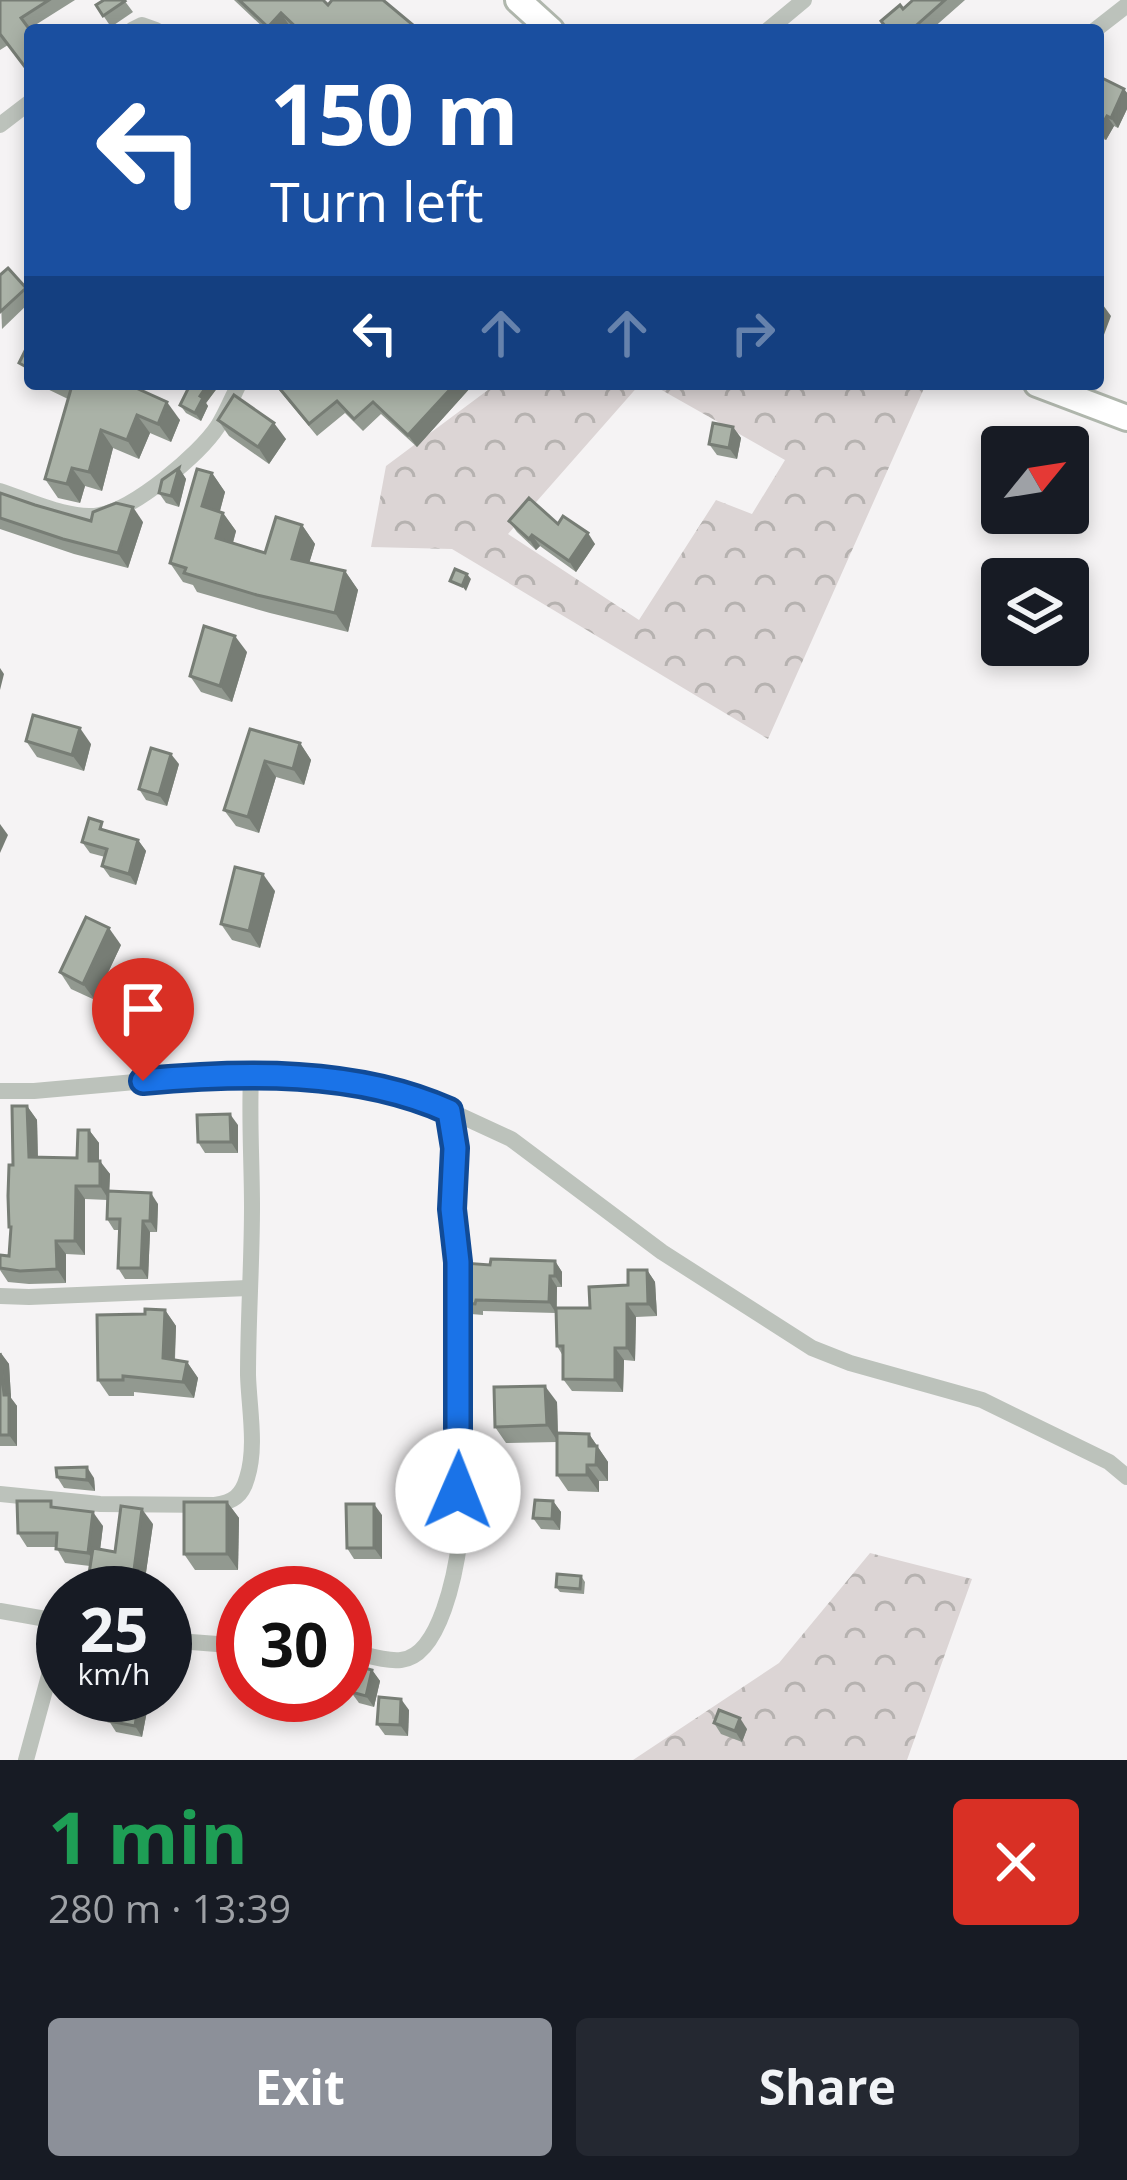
<!DOCTYPE html>
<html lang="en">
<head>
<meta charset="utf-8">
<style>
  body { margin:0; font-family:"Open Sans",sans-serif; background:#242831; color:#f1f3f6; height:100vh; display:flex; flex-direction:column; font-size:45px; white-space:nowrap }
  * { box-sizing:border-box; margin:0 }
  p { font-size:39px; color:#9ea1a6 }
  .icon { flex:none; width:66px; height:66px; fill:none; stroke:currentColor; stroke-width:2; stroke-linecap:round; stroke-linejoin:round }
  .map { position:relative; height:1760px; overflow:hidden }
  .drawer { display:flex; flex-direction:column; background:#171b24; flex:1 }
  .drawer>* { flex:none }
  .banner { position:absolute; left:24px; top:24px; width:1080px; height:366px; border-radius:12px; box-shadow:0 6px 18px #0003; background:#1a4fa0; color:#fff; overflow:hidden }
  .needle { width:78px; rotate:60deg }
  .fabs { position:absolute; left:981px; top:426px; display:grid; gap:24px }
  .fabs a { display:grid; place-items:center; width:108px; height:108px; border-radius:12px; background:#171b24; box-shadow:0 6px 18px #0003; font-size:60px }
  .speed { position:absolute; left:36px; top:1566px; display:flex; gap:24px; font-size:60px; font-weight:700; text-align:center }
  .speed>* { display:grid; place-content:center; width:156px; height:156px; border-radius:50%; background:#171b24; box-shadow:0 6px 18px #0003; line-height:1 }
  .speed small { font-size:30px; font-weight:400 }
  .speed .limit { border:18px solid #d22; background:#fff; color:#111 }
  .pin { position:absolute; display:grid; place-items:center; width:102px; height:102px; color:#fff; margin:-123px -51px; border-radius:50% 50% 50% 0; rotate:-45deg; box-shadow:0 0 12px #0007 }
  .pin .icon { rotate:45deg }
  .me { position:absolute; width:132px; margin:-66px; rotate:1deg; stroke-linejoin:round; filter:drop-shadow(0 0 9px #0008) }
  .turn { display:flex; align-items:center; gap:42px; height:252px; padding:0 48px; font-size:54px }
  .turn .icon { width:156px; height:156px; stroke-width:2.5 }
  .turn b { display:block; font-size:84px; line-height:102px }
  .lanes { display:flex; align-items:center; height:114px; padding:0 48px; background:#0003; justify-content:center; gap:60px; direction:ltr }
  .lanes .off { opacity:.35 }
  .round { display:grid; place-items:center; flex:none; width:126px; height:126px; border-radius:12px; background:#242831 }
  .headline { display:flex; align-items:center; justify-content:space-between; height:204px; padding:0 48px }
  h1 { font-size:72px; font-weight:700; line-height:90px; color:#1e9e55 }
  .action { display:flex; gap:24px; margin-top:auto; padding:24px 48px }
  .action a { flex:1; height:138px; border-radius:12px; background:#8c9099; color:#fff; font-size:48px; font-weight:700; line-height:138px; text-align:center }
  .action a+a { background:#242831; color:#f1f3f6 }
  .map>svg:first-child { display:block }
  .forest { fill:url(#forest-crowns) }
  .lines { fill:none; stroke-linecap:round; stroke-linejoin:round }
  .secondary-casing { stroke:#b0b7ad; stroke-width:30 }
  .minor { stroke:#bcc2bb; stroke-width:16 }
  .secondary { stroke:#fff; stroke-width:24 }
  .wall { fill:#929990 }
  .shaded-wall { fill:#777d75 }
  .building { fill:#aab2a7; stroke:#777d75; stroke-width:3 }
  .route-casing { stroke:#114b97; stroke-width:30 }
  .route { stroke:#1a73e8; stroke-width:21 }
</style>
</head>
<body>
<div class="map">
<svg width="1127" height="1760" viewBox="0 0 1127 1760">
  <defs>
    <pattern id="forest-crowns" width="20" height="18" patternUnits="userSpaceOnUse" patternTransform="scale(3)"><rect width="20" height="18" fill="#dcd5d5"/><path d="M2 6a3 3 0 1 1 6 0M12 15a3 3 0 1 1 6 0" fill="none" stroke="#b6b2b0"/></pattern>
  </defs>
  <rect width="100%" height="100%" fill="#f5f3f4"/>
  <g class="forest">
    <polygon points="496,384 640,384 508,534 639,620 716,500 752,514 785,460 651,384 926,384 768,739 452,549 371,547 386,466"/>
    <polygon points="870,1553 972,1579 907,1760 633,1760 779,1663"/>
  </g>
  <g class="lines">
    <defs>
      <g id="secondary">
        <polyline points="518,0 551,30"/>
        <polyline points="1037,384 1127,418"/>
      </g>
    </defs>
    <use href="#secondary" class="secondary-casing"/>
    <g class="minor">
      <polyline points="132,30 142,25 156,30"/>
      <polyline points="768,30 804,0"/>
      <polyline points="1095,30 1127,5"/>
      <polyline points="0,125 30,102"/>
      <path d="M 0,491 C 28,500 71,521 100,515 C 134,509 199,455 218,426 C 226,413 232,398 239,384"/>
      <polyline points="0,1091 34,1091 180,1078 251,1076 323,1080 375,1087 433,1103 511,1139 662,1252 812,1348 850,1363 982,1400 1109,1462 1127,1477"/>
      <polyline points="0,1296 29,1297 248,1288"/>
      <path d="M 0,1494 L 100,1504 L 215,1505 C 233,1502 242,1496 247,1478 C 257,1447 249,1408 248,1375 C 248,1319 252,1263 252,1207 C 252,1163 249,1120 251,1076"/>
      <polyline points="0,1611 63,1622"/>
      <polyline points="165,1640 243,1646"/>
      <path d="M 345,1650 C 362,1653 384,1662 401,1660 C 441,1656 456,1569 460,1538 L 458,1262 L 452,1209 L 455,1148 L 449,1111"/>
      <polyline points="26,1760 63,1624"/>
    </g>
    <use href="#secondary" class="secondary"/>
  </g>
  <g class="wall">
    <polygon points="0,0 75,0 29,29 30,74 8,45 0,50"/>
    <polygon points="124,0 133,12 111,27 96,5"/>
    <polygon points="234,0 323,0 328,5 419,30 294,30 289,25 285,30 266,30"/>
    <polygon points="913,0 965,0 931,30 887,30 881,21 903,9"/>
    <polygon points="1098,76 1124,89 1127,93 1127,109 1118,128 1114,126 1106,140 1098,137"/>
    <polygon points="0,275 26,288 30,293 30,302 2,329"/>
    <polygon points="37,384 127,384 180,420 171,442 150,433 139,459 113,448 102,491 85,486 80,503 58,498 45,479 68,399"/>
    <polygon points="180,384 215,384 218,387 206,403 208,406 201,421 186,413 180,405 188,389"/>
    <polygon points="274,384 468,384 471,387 417,447 381,414 363,431 345,413 317,436"/>
    <polygon points="218,420 286,439 269,464 229,436"/>
    <polygon points="733,427 741,438 737,459 717,455 709,444"/>
    <polygon points="179,468 186,479 179,507 166,503 159,493"/>
    <polygon points="212,473 225,492 220,511 223,513 236,531 233,543 265,553 302,525 315,544 309,563 345,571 358,590 348,632 270,613 197,592 193,585 183,582 170,563"/>
    <polygon points="0,493 35,505 91,521 143,522 128,568 74,554 0,529"/>
    <polygon points="509,521 558,524 595,544 576,572 540,546 536,550 517,532"/>
    <polygon points="247,652 232,702 201,692 190,676"/>
    <polygon points="250,729 300,743 311,760 304,785 276,777 259,833 236,826 224,810"/>
    <polygon points="26,741 91,744 84,771 37,757"/>
    <polygon points="179,764 167,806 146,800 139,789"/>
    <polygon points="138,840 146,851 136,885 110,877 102,866 105,857 90,853 82,842"/>
    <polygon points="275,891 260,948 232,940 221,924"/>
    <polygon points="121,945 95,1000 71,989 60,972"/>
    <polygon points="27,1106 37,1120 38,1157 77,1158 89,1130 99,1143 99,1161 110,1174 109,1191 158,1204 157,1232 150,1232 148,1279 125,1279 118,1268 119,1230 114,1230 107,1219 108,1200 85,1199 85,1255 66,1254 66,1283 29,1284 8,1282 0,1270 0,1256 9,1256 13,1165"/>
    <polygon points="238,1125 238,1153 205,1153 198,1142"/>
    <polygon points="555,1261 562,1272 562,1287 557,1287 557,1308 590,1308 628,1285 647,1270 655,1282 657,1316 636,1317 635,1361 624,1360 623,1392 572,1391 563,1379 563,1356 557,1346 556,1313 483,1311 483,1315 471,1314 463,1303 490,1265"/>
    <polygon points="165,1310 176,1326 175,1360 187,1362 198,1378 194,1398 134,1392 134,1396 109,1396 98,1380 145,1314"/>
    <polygon points="0,1353 9,1364 11,1398 17,1406 17,1446 0,1446"/>
    <polygon points="557,1402 558,1433 589,1434 608,1462 608,1481 599,1481 599,1492 568,1491 557,1475 557,1442 506,1443 495,1427"/>
    <polygon points="57,1477 94,1478 95,1491 64,1488"/>
    <polygon points="553,1501 561,1512 560,1530 541,1529 533,1518"/>
    <polygon points="227,1502 239,1518 238,1570 195,1570 184,1554"/>
    <polygon points="56,1508 103,1526 100,1549 115,1552 153,1524 143,1593 90,1566 65,1563 56,1547 27,1547 18,1533"/>
    <polygon points="382,1515 382,1559 354,1559 347,1548"/>
    <polygon points="581,1576 585,1582 584,1594 560,1592 556,1587"/>
    <polygon points="372,1670 380,1681 374,1707 359,1703 351,1692"/>
    <polygon points="139,1700 147,1711 142,1737 116,1732 109,1721"/>
    <polygon points="409,1710 408,1736 385,1735 377,1724"/>
    <polygon points="714,1723 747,1729 742,1742 721,1734"/>
  </g>
  <g class="shaded-wall">
    <polygon points="281,13 289,25 285,30 270,30 268,27"/>
    <polygon points="1124,89 1127,93 1127,109 1118,128 1111,118"/>
    <polygon points="1107,116 1114,126 1106,140 1099,130"/>
    <polygon points="1103,305 1111,316 1102,340 1098,334 1098,319"/>
    <polygon points="208,384 215,384 218,387 206,403 208,406 201,421 195,413 200,396"/>
    <polygon points="455,384 468,384 471,387 417,447 408,435"/>
    <polygon points="167,402 180,420 171,442 158,424"/>
    <polygon points="137,415 150,433 139,459 127,440"/>
    <polygon points="274,423 286,439 269,464 258,447"/>
    <polygon points="733,427 741,438 737,459 729,448"/>
    <polygon points="101,430 113,448 102,491 89,472"/>
    <polygon points="72,468 85,486 80,503 67,484"/>
    <polygon points="179,468 186,479 179,507 171,496"/>
    <polygon points="212,473 225,492 216,525 202,506"/>
    <polygon points="133,507 143,522 128,568 118,553"/>
    <polygon points="223,513 236,531 229,556 216,538"/>
    <polygon points="302,525 315,544 305,577 292,559"/>
    <polygon points="588,533 595,544 576,572 569,561"/>
    <polygon points="532,535 540,546 536,550 529,539"/>
    <polygon points="345,571 358,590 348,632 335,613"/>
    <polygon points="467,574 471,579 466,591 462,586"/>
    <polygon points="235,636 247,652 232,702 220,686"/>
    <polygon points="0,668 4,674 0,690"/>
    <polygon points="80,728 91,744 84,771 72,755"/>
    <polygon points="300,743 311,760 304,785 293,769"/>
    <polygon points="171,754 179,764 167,806 159,795"/>
    <polygon points="265,761 276,777 259,833 248,817"/>
    <polygon points="0,824 8,835 0,853"/>
    <polygon points="138,840 146,851 136,885 129,874"/>
    <polygon points="263,874 275,891 260,948 249,931"/>
    <polygon points="109,928 121,945 95,1000 83,984"/>
    <polygon points="27,1106 37,1120 38,1170 29,1157"/>
    <polygon points="230,1114 238,1125 238,1153 231,1142"/>
    <polygon points="89,1130 99,1143 99,1174 89,1161"/>
    <polygon points="100,1161 110,1174 109,1200 100,1186"/>
    <polygon points="76,1186 85,1199 85,1255 75,1241"/>
    <polygon points="151,1193 158,1204 157,1232 150,1221"/>
    <polygon points="143,1221 150,1232 148,1279 141,1268"/>
    <polygon points="56,1241 66,1254 66,1283 57,1269"/>
    <polygon points="555,1261 562,1272 562,1287 555,1276"/>
    <polygon points="647,1270 655,1282 657,1316 648,1304"/>
    <polygon points="550,1276 557,1287 556,1313 549,1302"/>
    <polygon points="627,1304 636,1317 635,1361 627,1348"/>
    <polygon points="165,1310 176,1326 174,1373 163,1358"/>
    <polygon points="615,1348 624,1360 623,1392 615,1380"/>
    <polygon points="1,1353 9,1364 11,1398 17,1406 17,1446 9,1435"/>
    <polygon points="187,1362 198,1378 194,1398 183,1382"/>
    <polygon points="545,1386 557,1402 558,1442 547,1425"/>
    <polygon points="589,1434 608,1462 608,1481 596,1465 589,1446"/>
    <polygon points="587,1465 599,1481 599,1492 587,1475"/>
    <polygon points="87,1467 94,1478 95,1491 87,1480"/>
    <polygon points="553,1501 561,1512 560,1530 552,1519"/>
    <polygon points="227,1502 239,1518 238,1570 227,1554"/>
    <polygon points="374,1504 382,1515 382,1559 374,1548"/>
    <polygon points="142,1509 153,1524 143,1593 131,1593"/>
    <polygon points="93,1512 103,1526 98,1567 88,1553"/>
    <polygon points="372,1670 380,1681 374,1707 366,1696"/>
    <polygon points="401,1699 409,1710 408,1736 400,1725"/>
    <polygon points="139,1700 147,1711 142,1737 135,1726"/>
    <polygon points="740,1718 747,1729 742,1742 735,1731"/>
  </g>
  <g class="building">
    <polygon points="0,0 49,0 21,18 30,30 30,64 25,67 0,34"/>
    <polygon points="104,0 124,0 125,1 103,16 96,5"/>
    <polygon points="239,0 323,0 328,5 332,0 383,0 419,30 299,30 281,13 268,27"/>
    <polygon points="913,0 945,0 911,30 888,30 881,21 900,5 903,9"/>
    <polygon points="1098,76 1124,89 1111,118 1107,116 1099,130"/>
    <polygon points="8,268 26,288 0,312 0,275"/>
    <polygon points="30,341 30,369 19,363"/>
    <polygon points="62,384 127,384 167,402 158,424 137,415 127,440 101,430 89,472 72,468 67,484 45,479 71,389"/>
    <polygon points="187,384 208,384 200,396 203,398 195,413 180,405 190,385"/>
    <polygon points="276,384 455,384 408,435 373,402 354,419 337,401 309,424"/>
    <polygon points="234,395 274,423 258,447 218,420"/>
    <polygon points="713,423 733,427 729,448 709,444"/>
    <polygon points="179,468 171,496 159,493 162,480"/>
    <polygon points="197,469 212,473 202,506 223,513 216,538 265,553 276,517 302,525 292,559 345,571 335,613 257,595 184,573 186,568 170,563"/>
    <polygon points="0,493 35,505 91,521 93,512 116,503 133,507 118,553 63,539 0,518"/>
    <polygon points="529,498 558,524 563,516 588,533 569,561 532,535 529,539 509,521"/>
    <polygon points="455,569 467,574 462,586 450,581"/>
    <polygon points="204,626 235,636 220,686 190,676"/>
    <polygon points="33,715 80,728 72,755 26,741"/>
    <polygon points="250,729 300,743 293,769 265,761 248,817 224,810"/>
    <polygon points="151,748 171,754 159,795 139,789"/>
    <polygon points="89,818 102,822 100,829 138,840 129,874 102,866 107,849 82,842"/>
    <polygon points="235,867 263,874 249,931 221,924"/>
    <polygon points="86,917 109,928 83,984 60,972"/>
    <polygon points="12,1106 27,1106 29,1157 77,1158 78,1130 89,1130 89,1161 100,1161 100,1186 76,1186 75,1241 56,1241 57,1269 20,1271 0,1268 0,1255 9,1256 11,1227 9,1227 8,1196 9,1165 13,1165"/>
    <polygon points="230,1114 231,1142 198,1142 197,1115"/>
    <polygon points="108,1191 151,1193 150,1221 143,1221 141,1268 118,1268 120,1219 107,1219"/>
    <polygon points="491,1259 555,1261 555,1276 550,1276 549,1302 476,1300 475,1304 463,1303 464,1263 490,1265"/>
    <polygon points="628,1270 647,1270 648,1304 627,1304 627,1348 615,1348 615,1380 563,1379 563,1346 557,1346 556,1308 590,1308 589,1287 628,1285"/>
    <polygon points="145,1309 165,1310 163,1358 187,1362 183,1382 123,1376 123,1380 98,1380 97,1315 145,1314"/>
    <polygon points="0,1353 4,1395 9,1395 9,1435 0,1435"/>
    <polygon points="545,1386 547,1425 495,1427 494,1387"/>
    <polygon points="557,1433 589,1434 589,1446 597,1446 596,1465 587,1465 587,1475 557,1475"/>
    <polygon points="87,1467 87,1480 57,1477 56,1468"/>
    <polygon points="535,1500 553,1501 552,1519 533,1518"/>
    <polygon points="17,1501 51,1501 51,1507 93,1512 88,1553 56,1549 57,1533 18,1533"/>
    <rect x="184" y="1502" width="43" height="52"/>
    <polygon points="346,1504 374,1504 374,1548 347,1548"/>
    <polygon points="121,1506 142,1509 131,1593 86,1593 93,1548 115,1552"/>
    <polygon points="557,1574 581,1576 580,1589 556,1587"/>
    <polygon points="357,1666 372,1670 366,1696 351,1692"/>
    <polygon points="113,1696 139,1700 135,1726 109,1721"/>
    <polygon points="379,1697 401,1699 400,1725 377,1724"/>
    <polygon points="719,1710 740,1718 735,1731 714,1723"/>
  </g>
  <g class="lines">
    <defs>
      <path id="route" d="M 143,1081 C 242,1072 356,1069 449,1111 L 455,1148 L 452,1209 L 458,1262 L 458,1491"/>
    </defs>
    <use href="#route" class="route-casing"/>
    <use href="#route" class="route"/>
  </g>
</svg>
<div class="fabs">
<a><svg class="needle" viewBox="-14 -14 28 28"><path d="M0-13l5 13h-10z" fill="#e53935"/><path d="M0 13l5-13h-10z" fill="#9ea1a6"/></svg></a>
<a><svg class="icon" aria-label="layers" viewBox="0 0 24 24"><path d="M12 4l9 5-9 5-9-5zM3 14l9 5 9-5"/></svg></a>
</div>
<div class="speed"><div>25<small>km/h</small></div><div class="limit">30</div></div>
<div class="pin" style="left:143px;top:1081px;background:#d93025"><svg class="icon" aria-label="arrive" viewBox="0 0 24 24"><path d="M6 21V4h12l-3 4 3 4H6"/></svg></div>
<svg class="me" style="left:458px;top:1491px" viewBox="-20 -20 40 40"><circle r="19" fill="#fff"/><path d="M0-13L10 11 0 6-10 11z" fill="#1a73e8"/></svg>
<div class="banner">
<div class="turn"><svg class="icon" aria-label="left" viewBox="0 0 24 24"><path d="M17 20v-9H6M10 6l-5 5 5 5"/></svg><div><b>150 m</b>Turn left</div></div>
<div class="lanes"><svg class="icon" aria-label="left" viewBox="0 0 24 24"><path d="M17 20v-9H6M10 6l-5 5 5 5"/></svg><svg class="icon off" aria-label="ahead" viewBox="0 0 24 24"><path d="M12 20V5M6 11l6-6 6 6"/></svg><svg class="icon off" aria-label="ahead" viewBox="0 0 24 24"><path d="M12 20V5M6 11l6-6 6 6"/></svg><svg class="icon off" aria-label="right" viewBox="0 0 24 24"><path d="M7 20v-9h11M14 6l5 5-5 5"/></svg></div>
</div>
</div>
<section class="drawer">
<div class="headline"><div><h1>1 min</h1><p>280 m · 13:39</p></div><a class="round" style="background:#d93025;color:#fff"><svg class="icon" aria-label="close" viewBox="0 0 24 24"><path d="M6 6l12 12M18 6L6 18"/></svg></a></div>
<div class="action"><a>Exit</a><a>Share</a></div>
</section>
</body>
</html>
